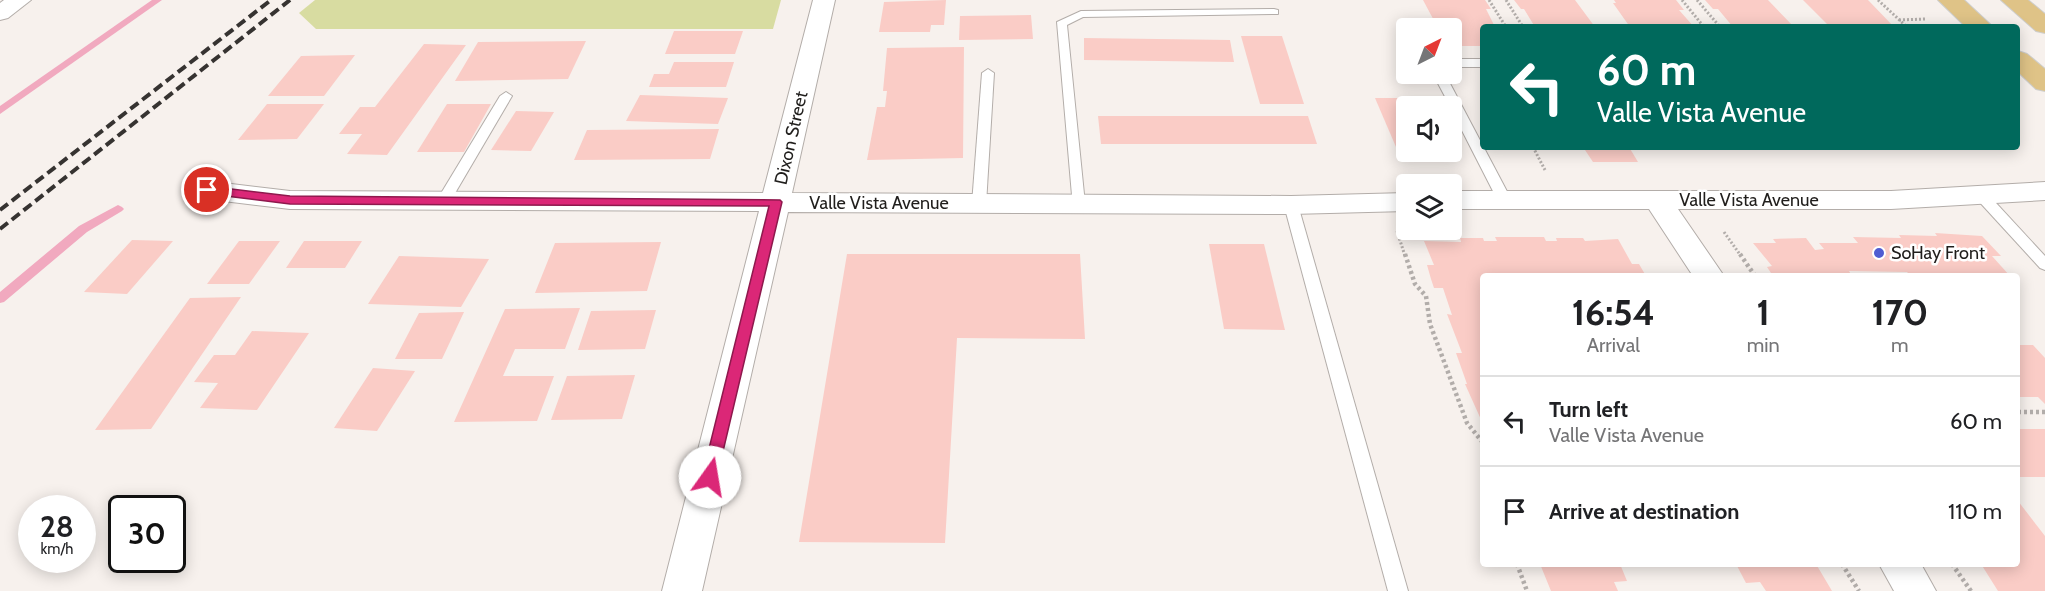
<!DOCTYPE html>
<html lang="en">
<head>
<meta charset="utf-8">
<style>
  body { margin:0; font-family:Cabin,sans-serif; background:#f2f2f2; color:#202124; height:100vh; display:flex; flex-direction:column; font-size:22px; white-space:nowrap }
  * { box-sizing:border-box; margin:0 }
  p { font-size:20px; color:#757577 }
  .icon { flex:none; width:33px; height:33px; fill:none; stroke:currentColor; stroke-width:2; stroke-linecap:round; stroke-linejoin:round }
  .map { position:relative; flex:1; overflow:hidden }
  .panel { position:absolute; left:1480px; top:273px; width:540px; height:294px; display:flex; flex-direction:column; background:#fff; border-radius:6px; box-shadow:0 3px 15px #0003 }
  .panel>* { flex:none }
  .guide { position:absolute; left:1480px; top:24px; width:540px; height:126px; border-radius:6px; box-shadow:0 3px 15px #0003; background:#00695c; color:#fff; overflow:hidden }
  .needle { width:39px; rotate:42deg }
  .buttons { position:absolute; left:1396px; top:18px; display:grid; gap:12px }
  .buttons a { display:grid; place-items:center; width:66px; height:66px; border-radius:6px; background:#fff; box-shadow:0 3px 15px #0003; font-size:30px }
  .speed { position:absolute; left:18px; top:495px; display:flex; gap:12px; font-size:30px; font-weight:700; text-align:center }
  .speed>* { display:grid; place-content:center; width:78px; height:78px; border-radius:50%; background:#fff; box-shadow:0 3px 15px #0003; line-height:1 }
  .speed small { font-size:15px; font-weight:400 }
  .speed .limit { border:3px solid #111; border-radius:9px; background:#fff; color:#111 }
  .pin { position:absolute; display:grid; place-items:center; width:51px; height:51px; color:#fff; margin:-26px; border:3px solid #fff; border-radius:50%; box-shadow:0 2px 6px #0007 }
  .me { position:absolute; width:66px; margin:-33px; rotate:13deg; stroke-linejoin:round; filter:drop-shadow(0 0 4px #0008) }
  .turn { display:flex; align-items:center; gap:21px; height:126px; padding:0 18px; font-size:27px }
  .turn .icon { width:78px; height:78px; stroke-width:2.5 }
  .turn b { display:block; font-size:42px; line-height:51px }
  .eta { display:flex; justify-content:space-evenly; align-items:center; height:102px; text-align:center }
  .eta b { font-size:36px; font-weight:700; line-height:42px }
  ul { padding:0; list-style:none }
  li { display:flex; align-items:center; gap:18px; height:90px; padding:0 18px; border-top:2px solid #e0e0e0 }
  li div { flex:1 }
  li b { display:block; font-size:22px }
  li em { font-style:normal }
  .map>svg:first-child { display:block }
  .green { fill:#d8dca1 }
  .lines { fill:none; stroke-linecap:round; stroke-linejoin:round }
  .stream { fill:#f1a9bf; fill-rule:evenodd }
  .building { fill:#faccc6 }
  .service-casing { stroke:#b3ada9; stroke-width:2 }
  .minor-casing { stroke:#b3ada9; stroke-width:2 }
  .primary-casing { stroke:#cececd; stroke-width:2 }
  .path-far1 { stroke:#b2adaa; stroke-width:3; stroke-dasharray:2 2; stroke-linecap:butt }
  .path { stroke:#b2adaa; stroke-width:4.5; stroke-dasharray:3 3; stroke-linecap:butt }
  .service { fill:#fff; fill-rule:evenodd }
  .minor { fill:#fff; fill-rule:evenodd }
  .primary { fill:#dfc387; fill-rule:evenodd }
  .rail { stroke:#363331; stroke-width:4; stroke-dasharray:10 5; stroke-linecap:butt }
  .route { fill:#db2777; stroke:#8e194d; stroke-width:1.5 }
  .poi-dot { fill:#505cd2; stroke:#fff; stroke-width:2 }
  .labels { text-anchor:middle; stroke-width:5; stroke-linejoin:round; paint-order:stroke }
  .street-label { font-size:18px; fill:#201e1c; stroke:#fff }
  .poi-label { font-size:18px; fill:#201e1c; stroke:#fff; text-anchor:start }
</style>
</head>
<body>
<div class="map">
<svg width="2045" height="591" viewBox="0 0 2045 591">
  <rect width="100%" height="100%" fill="#f7f1ed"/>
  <polygon class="green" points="315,0 781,0 773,29 316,29 299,13"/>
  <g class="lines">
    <g class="stream">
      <polygon points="152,0 162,0 0,114 0,106"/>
      <polygon points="118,205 122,207 124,209 122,211 87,232 4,302 0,303 0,292 79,226"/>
    </g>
  </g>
  <g class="building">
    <polygon points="946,0 944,25 931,25 930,32 879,32 884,2"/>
    <polygon points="1423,0 1485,0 1491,9 1486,9 1495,27 1484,27 1484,46 1452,46 1452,28 1438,28"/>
    <polygon points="1514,0 1575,0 1595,27 1535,27 1524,9 1521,9"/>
    <polygon points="1614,0 1676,0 1684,10 1679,10 1694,27 1630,27 1613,3 1616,3"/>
    <polygon points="1705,0 1768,0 1794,27 1733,27 1718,9 1713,9"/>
    <polygon points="1803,0 1868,0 1894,27 1830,27"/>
    <polygon points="1031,15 1033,39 959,40 960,16"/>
    <polygon points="674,31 743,31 735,54 665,54"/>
    <polygon points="1241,36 1282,36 1304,104 1260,104"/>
    <polygon points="1084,38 1230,40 1234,62 1084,60"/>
    <polygon points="586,41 568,79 455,81 478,42"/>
    <polygon points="424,44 466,45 387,155 347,154 362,134 339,134 360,107 375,107"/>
    <polygon points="964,47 963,158 867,160 877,107 885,107 887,91 883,91 887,48"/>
    <polygon points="355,55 324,96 268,96 301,56"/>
    <polygon points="674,62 734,62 726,87 649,87 654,74 669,74"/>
    <polygon points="640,95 728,98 718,124 626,121"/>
    <polygon points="1375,98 1400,98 1407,108 1407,147 1396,147"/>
    <polygon points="267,104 324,104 297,139 238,140"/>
    <polygon points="447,104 491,104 464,152 417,152"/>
    <polygon points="516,111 554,112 531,151 491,150"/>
    <polygon points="1098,116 1308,116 1317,144 1101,144"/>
    <polygon points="719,129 710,159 574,160 587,130"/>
    <polygon points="1583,147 1629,147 1638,162 1593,162"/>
    <polygon points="1935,233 1982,236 2001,256 1992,256 2010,276 1911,276 1907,272 1849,271 1852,276 1773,276 1767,267 1772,266 1753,243 1776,243 1773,239 1806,238 1815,250 1824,249 1819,243 1858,243 1853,237 1901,238 1899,235 1937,236"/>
    <polygon points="1495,237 1544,237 1546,241 1557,241 1556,238 1583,238 1585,241 1618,239 1632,264 1639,264 1646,276 1484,276 1483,424 1465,384 1467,384 1456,353 1462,353 1447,314 1452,315 1443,288 1434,288 1431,279 1427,265 1434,265 1424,241 1461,242 1460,238 1483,238 1484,241 1497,241"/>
    <polygon points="132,240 173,241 127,294 84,292"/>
    <polygon points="239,241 280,241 249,284 207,284"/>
    <polygon points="304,241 362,241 345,268 286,268"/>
    <polygon points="661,242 647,291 535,293 555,243"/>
    <polygon points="1209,244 1264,244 1285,330 1224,329"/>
    <polygon points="847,254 1080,254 1085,339 957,338 945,543 799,542"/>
    <polygon points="399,256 489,259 461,307 368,304"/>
    <polygon points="241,297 151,429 95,430 190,298"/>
    <polygon points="580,308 565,349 515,349 503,376 554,376 537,421 454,422 505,309"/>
    <polygon points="656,310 645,349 578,350 591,311"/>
    <polygon points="464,312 442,359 395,359 419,313"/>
    <polygon points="252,331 309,333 257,410 200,408 218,383 194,382 214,355 235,355"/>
    <polygon points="2018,345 2033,345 2045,358 2045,404 2038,397 2018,397"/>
    <polygon points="373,368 415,371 377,431 334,428"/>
    <polygon points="635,375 622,419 551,420 567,376"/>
    <rect x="2018" y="429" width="27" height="48"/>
    <polygon points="2018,501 2045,536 2045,591 1998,591 1981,564 2018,564"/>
    <polygon points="1540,564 1620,564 1627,581 1614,582 1618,591 1551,591"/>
    <polygon points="1736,564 1816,564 1832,591 1766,591 1760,582 1746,583"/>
  </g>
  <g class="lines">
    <defs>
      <g id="service">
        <polygon points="1274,9 1278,10 1278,14 1083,17 1067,25 1085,204 1083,207 1073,207 1057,22 1081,11"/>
        <rect x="1452" y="59" width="32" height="8"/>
        <polygon points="988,69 994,73 986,204 979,208 972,204 982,73"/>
        <polygon points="1433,74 1445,74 1511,199 1509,202 1499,202 1497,199 1452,111 1452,106 1450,106"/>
        <polygon points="506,92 512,96 451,200 449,203 439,203 437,200 500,96"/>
        <polygon points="1979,189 1984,190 2045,256 2045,270 2040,268 1974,196 1972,193"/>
        <polygon points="1291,201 1298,205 1408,591 1388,591 1284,205"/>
      </g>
      <g id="minor">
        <polygon points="4,0 31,0 8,18 0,20 0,3"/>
        <polygon points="813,0 835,0 792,193 1291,196 1407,193 1407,211 1291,214 788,212 702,591 662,591 759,211 290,209 207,199 197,196 193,190 197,184 207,181 290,191 763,193"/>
        <polygon points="2045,182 2045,200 1891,209 1678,209 1724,276 1693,276 1649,209 1452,209 1452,191 1891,191"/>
        <polygon points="1879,564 1921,564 1936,591 1894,591"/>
      </g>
      <g id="primary">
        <polygon points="1938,0 1964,0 1993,27 1966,27"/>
        <polygon points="2001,0 2028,0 2045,14 2045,33 2036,31"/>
        <polygon points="2018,51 2027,54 2045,69 2045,91 2036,89 2018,72"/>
      </g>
    </defs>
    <use href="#service" class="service-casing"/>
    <use href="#minor" class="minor-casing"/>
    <use href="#primary" class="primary-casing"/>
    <g class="path-far1">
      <polyline points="1489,0 1506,27"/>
      <polyline points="1506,0 1523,27"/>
      <polyline points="1682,0 1704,27"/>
      <polyline points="1697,0 1720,27"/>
      <polyline points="1878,0 1907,27"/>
      <polyline points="1899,20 1925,19"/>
      <polyline points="1533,147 1545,170"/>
      <polyline points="1397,231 1405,256"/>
      <polyline points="1724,232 1741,256"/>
    </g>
    <g class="path">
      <polyline points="1405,254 1415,284 1426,296 1430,324 1467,423 1484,444"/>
      <polyline points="1740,254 1755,276"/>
      <polyline points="2018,412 2045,412"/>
      <polyline points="1517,564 1527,591"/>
      <polyline points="1842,564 1859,591"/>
      <polyline points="1952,564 1971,591"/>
    </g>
    <use href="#service" class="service"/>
    <use href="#minor" class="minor"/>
    <use href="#primary" class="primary"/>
    <g class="rail">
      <polyline points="0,210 271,0"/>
      <polyline points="0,229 290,0"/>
    </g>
  </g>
  <polygon class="route" points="207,186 290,196 780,200 782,202 716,481 704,481 702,477 769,206 290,204 202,193 202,187"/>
  <circle class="poi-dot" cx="1879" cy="253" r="6"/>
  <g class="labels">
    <g class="street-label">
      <text transform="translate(791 138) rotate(-77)" y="6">Dixon Street</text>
      <text x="1749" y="206">Valle Vista Avenue</text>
      <text x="879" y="209">Valle Vista Avenue</text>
    </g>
    <g class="poi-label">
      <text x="1891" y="259">SoHay Front</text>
    </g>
  </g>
</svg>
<div class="buttons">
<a><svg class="needle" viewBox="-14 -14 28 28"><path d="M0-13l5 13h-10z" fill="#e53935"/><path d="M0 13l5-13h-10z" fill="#757577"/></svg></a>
<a><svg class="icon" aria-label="sound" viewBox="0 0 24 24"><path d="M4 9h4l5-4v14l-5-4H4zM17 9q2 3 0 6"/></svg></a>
<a><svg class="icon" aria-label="layers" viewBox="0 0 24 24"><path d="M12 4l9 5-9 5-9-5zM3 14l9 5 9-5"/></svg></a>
</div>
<div class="speed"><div>28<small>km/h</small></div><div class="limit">30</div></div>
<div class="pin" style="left:207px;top:190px;background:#d93025"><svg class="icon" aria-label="arrive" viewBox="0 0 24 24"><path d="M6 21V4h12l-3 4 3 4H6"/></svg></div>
<svg class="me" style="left:710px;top:477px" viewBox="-20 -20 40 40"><circle r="19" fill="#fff"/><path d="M0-13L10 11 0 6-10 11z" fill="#db2777"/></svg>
<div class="guide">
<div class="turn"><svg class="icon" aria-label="left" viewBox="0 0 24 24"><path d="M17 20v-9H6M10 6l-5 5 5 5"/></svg><div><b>60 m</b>Valle Vista Avenue</div></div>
</div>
<section class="panel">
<div class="eta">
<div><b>16:54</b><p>Arrival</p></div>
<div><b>1</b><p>min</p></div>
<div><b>170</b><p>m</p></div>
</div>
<ul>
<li><svg class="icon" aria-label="left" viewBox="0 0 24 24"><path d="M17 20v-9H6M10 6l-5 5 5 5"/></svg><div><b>Turn left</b><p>Valle Vista Avenue</p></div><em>60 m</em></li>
<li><svg class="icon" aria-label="arrive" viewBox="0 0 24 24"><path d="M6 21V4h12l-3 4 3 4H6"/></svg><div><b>Arrive at destination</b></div><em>110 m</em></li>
</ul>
</section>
</div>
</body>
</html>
